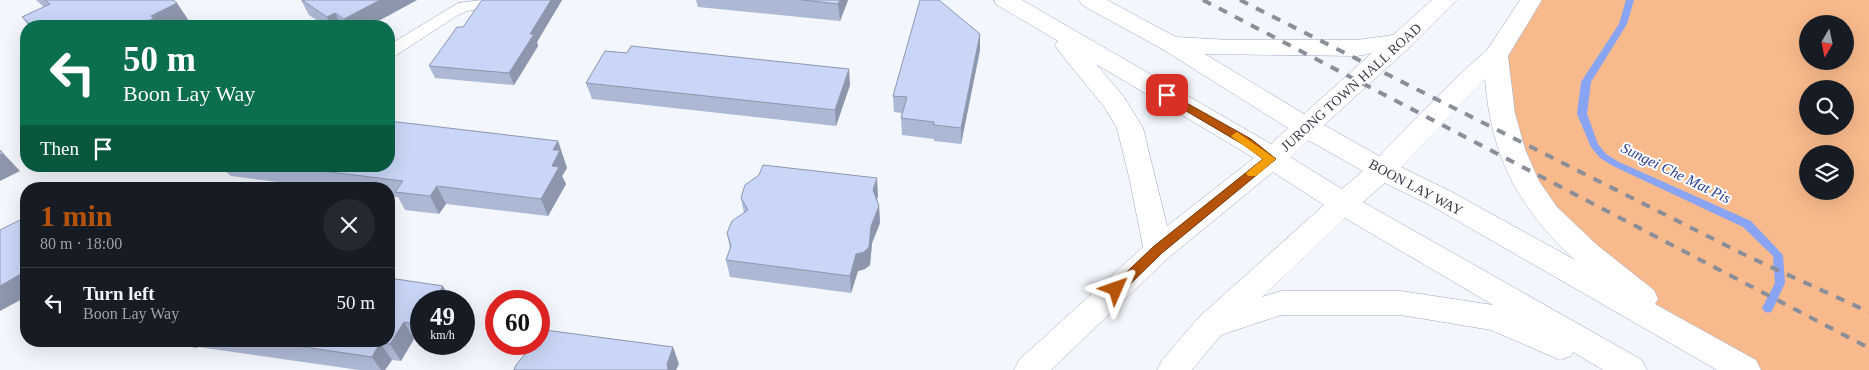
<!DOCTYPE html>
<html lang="en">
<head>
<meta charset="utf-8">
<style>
  body { margin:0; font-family:Georgia,serif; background:#242831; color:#f1f3f6; height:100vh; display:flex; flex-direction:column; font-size:19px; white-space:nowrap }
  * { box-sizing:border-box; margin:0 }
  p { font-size:16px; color:#9ea1a6 }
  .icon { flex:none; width:28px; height:28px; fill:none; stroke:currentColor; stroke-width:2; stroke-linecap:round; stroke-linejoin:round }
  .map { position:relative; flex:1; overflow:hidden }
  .side { position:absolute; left:20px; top:182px; width:375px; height:165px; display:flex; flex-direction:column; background:#171b24; border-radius:20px; box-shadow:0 5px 20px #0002 }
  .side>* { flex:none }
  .guide { position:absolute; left:20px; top:20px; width:375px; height:152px; border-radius:20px; box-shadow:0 5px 20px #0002; background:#0b6e4f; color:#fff; overflow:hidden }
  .needle { width:32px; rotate:189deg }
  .fabs { position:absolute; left:1799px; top:15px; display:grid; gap:10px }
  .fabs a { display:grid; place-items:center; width:55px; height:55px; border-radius:50%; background:#171b24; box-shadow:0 5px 20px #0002; font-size:25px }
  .speed { position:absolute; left:410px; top:290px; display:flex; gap:10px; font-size:25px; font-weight:700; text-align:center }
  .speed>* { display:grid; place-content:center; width:65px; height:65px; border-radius:50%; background:#171b24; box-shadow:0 5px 20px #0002; line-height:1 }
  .speed small { font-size:12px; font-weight:400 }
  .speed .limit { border:8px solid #d22; background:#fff; color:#111 }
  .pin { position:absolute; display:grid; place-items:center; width:42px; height:42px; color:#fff; margin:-21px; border-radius:10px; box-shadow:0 2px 8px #0006 }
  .me { position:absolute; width:55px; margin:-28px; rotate:47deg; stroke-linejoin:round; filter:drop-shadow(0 0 4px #0008) }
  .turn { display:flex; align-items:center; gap:18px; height:105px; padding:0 20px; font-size:22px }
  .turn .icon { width:65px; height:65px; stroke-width:2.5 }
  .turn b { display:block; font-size:35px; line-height:42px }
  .then { display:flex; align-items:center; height:48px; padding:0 20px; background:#0003; gap:10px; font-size:19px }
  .round { display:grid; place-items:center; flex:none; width:52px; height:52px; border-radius:26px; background:#242831 }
  .head { display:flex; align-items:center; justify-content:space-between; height:85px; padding:0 20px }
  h1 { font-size:30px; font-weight:700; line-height:38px; color:#b45309 }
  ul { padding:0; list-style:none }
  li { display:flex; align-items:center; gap:15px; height:70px; padding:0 20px; border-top:1px solid #363941 }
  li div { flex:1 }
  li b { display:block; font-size:19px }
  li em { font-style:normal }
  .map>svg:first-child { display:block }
  .green { fill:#f8ba8c; fill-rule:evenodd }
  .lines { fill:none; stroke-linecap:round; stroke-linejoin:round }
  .stream { fill:#88a4f3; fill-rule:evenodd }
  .lane-casing { stroke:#9ca8c6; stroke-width:1 }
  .primary-casing { stroke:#9ca8c6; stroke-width:1 }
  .lane { fill:#fff; fill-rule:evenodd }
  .primary { fill:#fff; fill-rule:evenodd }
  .rail { stroke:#8a8e98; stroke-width:4; stroke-dasharray:9 9; stroke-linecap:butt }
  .wall { fill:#adb8d4 }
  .shaded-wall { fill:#8d96ad }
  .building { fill:#c9d6f7; stroke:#8d96ad }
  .route { fill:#b45309; stroke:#753606 }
  .slow { fill:#f59e0b }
  .labels { text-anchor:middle; stroke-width:4; stroke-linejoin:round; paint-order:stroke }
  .street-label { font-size:14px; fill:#373c49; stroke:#fff }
  .water-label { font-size:15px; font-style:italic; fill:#283d97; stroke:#fff }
</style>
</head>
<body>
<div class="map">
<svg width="1869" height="370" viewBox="0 0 1869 370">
  <rect width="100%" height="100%" fill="#f3f6fc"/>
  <path class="green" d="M 1531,0 L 1869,0 L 1869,370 L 1745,370 L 1694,342 L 1538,202 L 1497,83 ZM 1808,24 L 1845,24 L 1845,61 L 1808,61 ZM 1808,89 L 1845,89 L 1845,126 L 1808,126 ZM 1808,154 L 1845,154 L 1845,191 L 1808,191 Z"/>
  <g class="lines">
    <polygon class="stream" points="1626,0 1634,0 1627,24 1591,82 1587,114 1598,144 1606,154 1619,162 1751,221 1783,255 1785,283 1772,311 1768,313 1764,311 1762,308 1775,283 1773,256 1743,227 1613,166 1600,158 1591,147 1577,114 1581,82 1619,24"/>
    <defs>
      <polygon id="lane" points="482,0 488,2 490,5 488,8 467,11 458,15 395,56 389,57 389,45 458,3"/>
      <path id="primary" d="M 994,0 L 1022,0 L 1271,144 L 1288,128 L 1162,49 L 1082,5 L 1079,0 L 1107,0 L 1176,37 L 1230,40 L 1357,40 L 1393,35 L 1432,0 L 1457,0 L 1411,46 L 1324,125 L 1379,156 L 1461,73 L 1487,50 L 1520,0 L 1542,0 L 1508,56 L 1515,113 L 1525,149 L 1539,181 L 1557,207 L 1597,245 L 1654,290 L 1658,299 L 1655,304 L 1756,360 L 1761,370 L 1717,370 L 1430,205 L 1385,183 L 1363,202 L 1642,360 L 1647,370 L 1603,370 L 1573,352 L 1571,356 L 1560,360 L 1491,330 L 1401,315 L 1281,315 L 1221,335 L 1192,370 L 1157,370 L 1162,360 L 1199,317 L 1324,205 L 1273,172 L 1168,258 L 1051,370 L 1014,370 L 1019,360 L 1143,247 L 1130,181 L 1117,128 L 1105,108 L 1058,50 L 1055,45 L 1058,41 L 997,5 ZM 1372,53 L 1304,114 L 1205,54 L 1357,56 ZM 1096,64 L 1239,149 L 1254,158 L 1167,226 L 1143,128 L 1124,97 ZM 1485,79 C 1491,156 1518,208 1575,260 L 1450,191 L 1401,167 ZM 1308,140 L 1363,171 L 1342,189 L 1290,157 ZM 1345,218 L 1493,305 L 1401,291 L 1281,291 L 1262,297 Z"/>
    </defs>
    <use href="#lane" class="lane-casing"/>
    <use href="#primary" class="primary-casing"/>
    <use href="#lane" class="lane"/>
    <use href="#primary" class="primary"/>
    <g class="rail">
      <polyline points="1203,0 1869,348"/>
      <polyline points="1240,0 1747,256 1869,312"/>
    </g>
  </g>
  <g class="wall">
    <polygon points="36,0 173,0 189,21 178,26 29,26 22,17 44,7"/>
    <polygon points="301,0 417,0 369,26 325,26 309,15"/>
    <polygon points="482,0 562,0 537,42 538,46 514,85 435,78 429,66 463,27"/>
    <polygon points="696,0 848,0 840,21 698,7"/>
    <polygon points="980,34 980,50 961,144 934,141 934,139 902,135 901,118 902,113 894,112 893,96"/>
    <polygon points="586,83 850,85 836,126 592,99"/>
    <polygon points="558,141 567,168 562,176 566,184 548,216 446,204 439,214 405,210 398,197 389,196 389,189 333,189 231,176 219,166 389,166"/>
    <polygon points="878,196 877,199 879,206 880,223 872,243 870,265 865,269 858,271 851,293 730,277 726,260 730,249 727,233 744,213 741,198"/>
    <polygon points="421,301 421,340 414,339 401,361 392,360 385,370 359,370 198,347 196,348 150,341 389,341"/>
  </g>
  <g class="shaded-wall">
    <polygon points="380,0 417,0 369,26 348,26 344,19"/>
    <polygon points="551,0 562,0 537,42 538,46 514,85 509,73 530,34"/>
    <polygon points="840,0 848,0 840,21 838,4"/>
    <polygon points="177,3 189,21 178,26 137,26 151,16"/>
    <polygon points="335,13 342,26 331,26 327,17"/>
    <polygon points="980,34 980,50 961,144 961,128"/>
    <polygon points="849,69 850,85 836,126 835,110"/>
    <polygon points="558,141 567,168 562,176 566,184 548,216 541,199 552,166 553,150"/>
    <polygon points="3,153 20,171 0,181 0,155"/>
    <polygon points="877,178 878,196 874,208 873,190"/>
    <polygon points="437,186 446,204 439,214 430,196"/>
    <polygon points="879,206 880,223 872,243 870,265 865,269 858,271 851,293 850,276 856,254 871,226"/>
    <polygon points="26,271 26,297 0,311 0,286"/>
    <polygon points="443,286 452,301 434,301"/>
    <polygon points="404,322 414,339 401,361 390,344"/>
    <polygon points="190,341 193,341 198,347 196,348"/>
    <polygon points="380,343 392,360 385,370 381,370 372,357"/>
    <polygon points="673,347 679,364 676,370 668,370 667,364"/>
  </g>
  <g class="building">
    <polygon points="45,0 173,0 177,3 151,16 154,18 137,26 32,26 22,17 50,4"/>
    <polygon points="302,0 380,0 344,19 335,13 327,17"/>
    <polygon points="482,0 551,0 530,34 534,34 509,73 429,66 457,27 463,27"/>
    <polygon points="802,0 840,0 838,4"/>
    <polygon points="920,0 939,0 980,34 961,128 934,125 934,122 901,118 907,97 893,96"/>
    <polygon points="631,46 849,69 835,110 586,83 605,51 627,53"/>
    <polygon points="389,121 558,141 553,150 560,150 552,166 559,167 541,199 437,186 430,196 395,192 403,181 282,166 389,166"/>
    <polygon points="0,150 3,153 0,155"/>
    <polygon points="763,165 877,178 873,190 879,206 871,226 869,247 864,252 856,254 850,276 726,260 731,246 727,233 732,221 748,210 741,198 743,191 745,185 759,175"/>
    <polygon points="26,217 26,271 0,286 0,230"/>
    <polygon points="389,278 443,286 434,301 421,301 421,322 419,325 404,322 390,344 380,343 372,357 263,341 389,341"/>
    <polygon points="545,330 673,347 667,364 668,370 514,370 516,365 526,353 534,350 538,344 539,344 539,342"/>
  </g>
  <polygon class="route" points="1167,92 1251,139 1276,159 1162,253 1121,293 1112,293 1110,289 1112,286 1153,247 1263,159 1244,145 1164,98 1162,95 1164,93"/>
  <polygon class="slow" points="1237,132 1276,159 1256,176 1248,176 1246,173 1263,159 1233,138 1231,136"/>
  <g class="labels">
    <g class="street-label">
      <text transform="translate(1351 87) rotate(-42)" y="5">JURONG TOWN HALL ROAD</text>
      <text transform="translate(1416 187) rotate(28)" y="5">BOON LAY WAY</text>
    </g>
    <g class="water-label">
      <text transform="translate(1676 173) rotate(26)" y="5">Sungei Che Mat Pis</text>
    </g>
  </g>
</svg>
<div class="fabs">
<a><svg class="needle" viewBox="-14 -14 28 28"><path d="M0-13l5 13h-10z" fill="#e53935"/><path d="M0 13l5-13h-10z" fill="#9ea1a6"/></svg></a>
<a><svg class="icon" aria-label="search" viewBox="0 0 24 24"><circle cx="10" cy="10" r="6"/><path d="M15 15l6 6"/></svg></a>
<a><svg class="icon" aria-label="layers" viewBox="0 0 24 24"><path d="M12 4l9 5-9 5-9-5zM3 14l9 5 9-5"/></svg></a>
</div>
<div class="speed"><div>49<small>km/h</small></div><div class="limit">60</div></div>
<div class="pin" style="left:1167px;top:95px;background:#d93025"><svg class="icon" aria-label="arrive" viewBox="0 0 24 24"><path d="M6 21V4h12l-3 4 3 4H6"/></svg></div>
<svg class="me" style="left:1116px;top:289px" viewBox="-20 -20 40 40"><path d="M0-17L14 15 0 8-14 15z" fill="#b45309" stroke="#fff" stroke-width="4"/></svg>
<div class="guide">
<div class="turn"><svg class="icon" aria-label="left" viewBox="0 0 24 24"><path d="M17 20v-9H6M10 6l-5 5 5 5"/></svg><div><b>50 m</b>Boon Lay Way</div></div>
<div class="then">Then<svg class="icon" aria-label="arrive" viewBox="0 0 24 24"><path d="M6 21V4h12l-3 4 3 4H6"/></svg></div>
</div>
<section class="side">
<div class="head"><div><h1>1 min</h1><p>80 m · 18:00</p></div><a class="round"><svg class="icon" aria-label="close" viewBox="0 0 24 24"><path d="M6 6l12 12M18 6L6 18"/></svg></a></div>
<ul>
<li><svg class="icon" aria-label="left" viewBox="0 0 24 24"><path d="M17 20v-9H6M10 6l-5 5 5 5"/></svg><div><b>Turn left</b><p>Boon Lay Way</p></div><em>50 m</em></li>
</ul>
</section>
</div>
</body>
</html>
